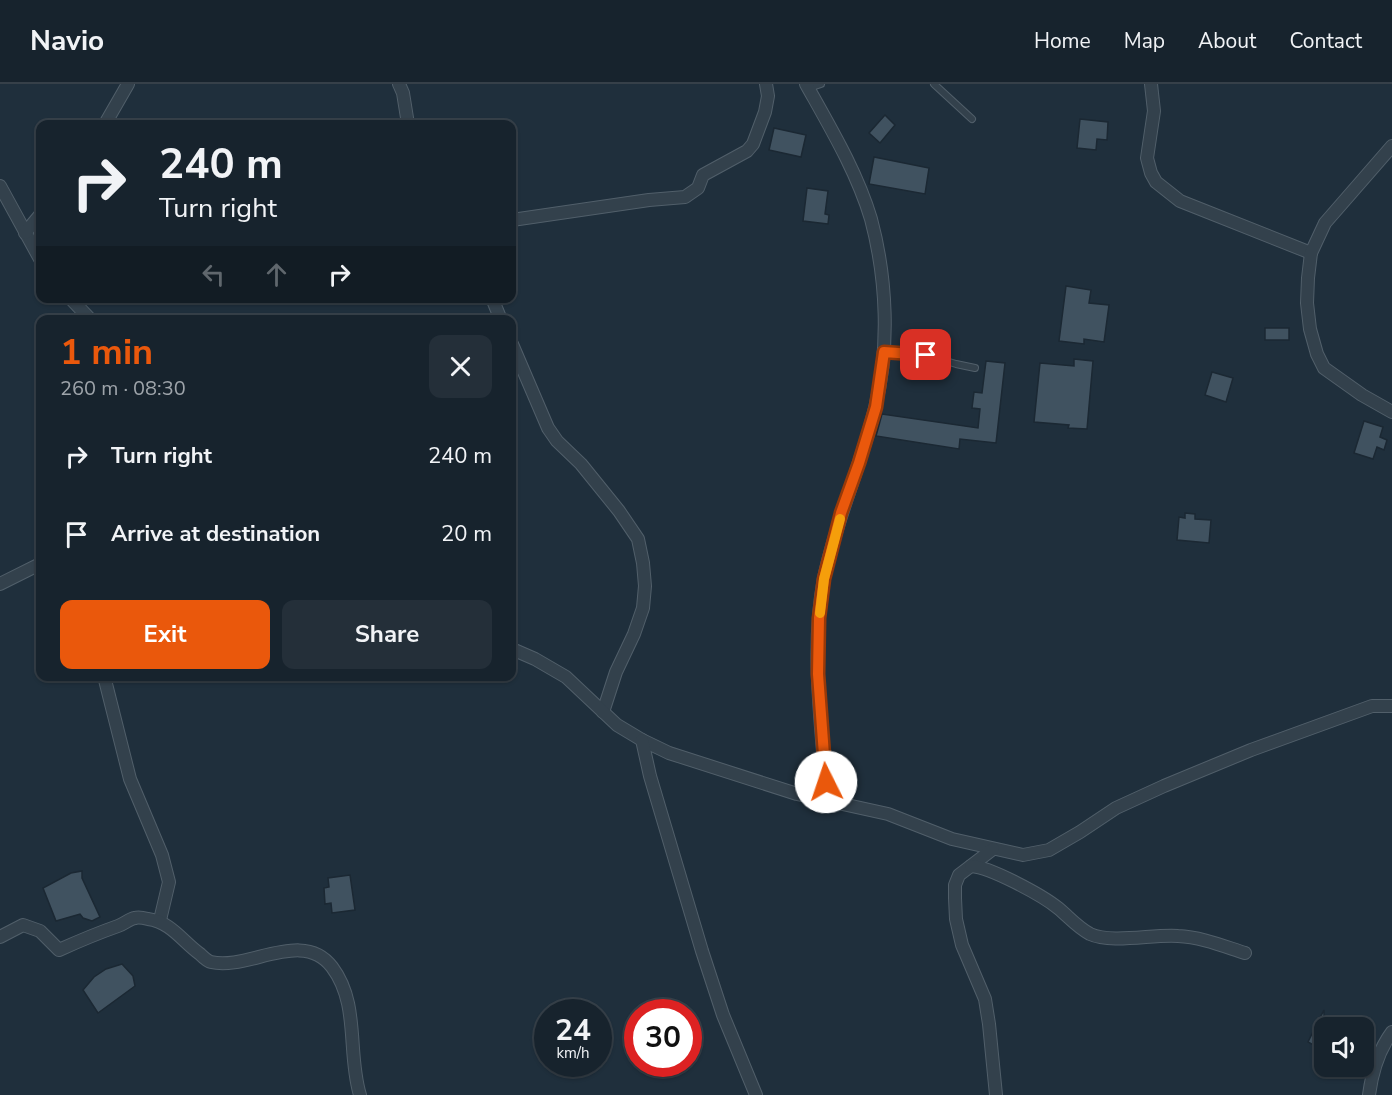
<!DOCTYPE html>
<html lang="en">
<head>
<meta charset="utf-8">
<style>
  body { margin:0; font-family:"Nunito Sans",sans-serif; background:#242f39; color:#f1f3f6; height:100vh; display:flex; flex-direction:column; font-size:22px; white-space:nowrap }
  * { box-sizing:border-box; margin:0 }
  p { font-size:20px; color:#9ea4aa }
  .icon { flex:none; width:33px; height:33px; fill:none; stroke:currentColor; stroke-width:2; stroke-linecap:round; stroke-linejoin:round }
  .map { position:relative; flex:1; overflow:hidden }
  .details { position:absolute; left:36px; top:231px; width:480px; height:366px; display:flex; flex-direction:column; background:#17232d; border-radius:12px; box-shadow:0 2px 4px #0004,0 0 0 2px #364049 }
  .details>* { flex:none }
  .guide { position:absolute; left:36px; top:36px; width:480px; height:183px; border-radius:12px; box-shadow:0 2px 4px #0004,0 0 0 2px #364049; background:#17232d; color:#f1f3f6; overflow:hidden }
  .fabs { position:absolute; left:1314px; top:933px; display:grid; gap:12px }
  .fabs a { display:grid; place-items:center; width:60px; height:60px; border-radius:12px; background:#17232d; box-shadow:0 2px 4px #0004,0 0 0 2px #364049; font-size:30px }
  .speed { position:absolute; left:534px; top:915px; display:flex; gap:12px; font-size:30px; font-weight:700; text-align:center }
  .speed>* { display:grid; place-content:center; width:78px; height:78px; border-radius:50%; background:#17232d; box-shadow:0 2px 4px #0004,0 0 0 2px #364049; line-height:1 }
  .speed small { font-size:15px; font-weight:400 }
  .speed .limit { border:9px solid #d22; background:#fff; color:#111 }
  .pin { position:absolute; display:grid; place-items:center; width:51px; height:51px; color:#fff; margin:-26px; border-radius:12px; box-shadow:0 3px 9px #0006 }
  .me { position:absolute; width:66px; margin:-33px; rotate:356deg; stroke-linejoin:round; filter:drop-shadow(0 0 4px #0008) }
  .turn { display:flex; align-items:center; gap:21px; height:126px; padding:0 24px; font-size:27px }
  .turn .icon { width:78px; height:78px; stroke-width:2.5 }
  .turn b { display:block; font-size:42px; line-height:51px }
  .lanes { display:flex; align-items:center; height:57px; padding:0 24px; background:#0003; justify-content:center; gap:30px; direction:ltr }
  .lanes .off { opacity:.35 }
  .round { display:grid; place-items:center; flex:none; width:63px; height:63px; border-radius:12px; background:#242f39 }
  .head { display:flex; align-items:center; justify-content:space-between; height:102px; padding:0 24px }
  h1 { font-size:36px; font-weight:700; line-height:45px; color:#ea580c }
  .button { display:flex; gap:12px; margin-top:auto; padding:12px 24px }
  .button a { flex:1; height:69px; border-radius:12px; background:#ea580c; color:#fff; font-size:24px; font-weight:700; line-height:69px; text-align:center }
  .button a+a { background:#242f39; color:#f1f3f6 }
  ul { padding:0; list-style:none }
  li { display:flex; align-items:center; gap:18px; height:78px; padding:0 24px }
  li div { flex:1 }
  li b { display:block; font-size:22px }
  li em { font-style:normal }
  header { display:flex; align-items:center; gap:36px; box-sizing:border-box; height:84px; padding:0 30px; background:#17232d; border-bottom:2px solid #364049 }
  header strong { font-size:28px }
  nav { display:flex; gap:33px; margin-inline-start:auto; font-size:21px }
  .map>svg:first-child { display:block }
  .building { fill:#405260; stroke:#1b2833; stroke-width:1.5 }
  .lines { fill:none; stroke-linecap:round; stroke-linejoin:round }
  .lane-casing { stroke:#515f6a; stroke-width:8 }
  .street-casing { stroke:#515f6a; stroke-width:14 }
  .lane { stroke:#33414c; stroke-width:6 }
  .street { stroke:#33414c; stroke-width:12 }
  .route-casing { stroke:#983908; stroke-width:15 }
  .route { stroke:#ea580c; stroke-width:10 }
  .slow { stroke:#f59e0b; stroke-width:10 }
</style>
</head>
<body>
<header>
<strong>Navio</strong>
<nav><a>Home</a><a>Map</a><a>About</a><a>Contact</a></nav>
</header>
<div class="map">
<svg width="1392" height="1011" viewBox="0 0 1392 1011">
  <rect width="100%" height="100%" fill="#1f2f3c"/>
  <g class="building">
    <polygon points="885,31 895,41 880,59 869,49"/>
    <polygon points="1080,35 1108,38 1107,56 1097,55 1096,66 1077,64"/>
    <polygon points="774,44 806,51 801,73 769,66"/>
    <polygon points="874,73 929,84 925,110 869,100"/>
    <polygon points="807,104 828,107 825,130 829,131 828,140 803,137"/>
    <polygon points="1066,202 1091,206 1089,219 1109,221 1104,258 1084,255 1084,260 1059,257"/>
    <rect x="1265" y="244" width="24" height="12"/>
    <polygon points="1074,275 1093,277 1087,345 1068,344 1069,341 1034,338 1040,279 1074,282"/>
    <polygon points="986,277 1005,279 996,359 960,355 959,365 876,352 882,330 978,344 980,325 972,324 974,308 982,309"/>
    <polygon points="1212,288 1233,294 1226,318 1205,311"/>
    <polygon points="1364,337 1383,343 1380,353 1387,356 1384,366 1377,363 1373,375 1354,369"/>
    <polygon points="1185,429 1195,430 1195,435 1211,436 1209,459 1177,456 1179,433 1185,434"/>
    <polygon points="82,787 82,794 100,833 92,837 83,834 80,830 56,837 43,804 71,789"/>
    <polygon points="350,791 355,826 332,829 331,819 325,820 324,804 329,803 328,794"/>
    <polygon points="122,880 133,892 135,902 98,929 83,906 94,893 106,885"/>
    <polygon points="1324,926 1324,967 1308,958"/>
  </g>
  <g class="lines">
    <defs>
      <g id="lane">
        <polyline points="934,0 972,35"/>
        <polyline points="809,4 821,0"/>
        <polyline points="884,268 926,271 956,280 975,284"/>
      </g>
      <g id="street">
        <polyline points="399,0 403,9 408,40"/>
        <path d="M 806,0 C 830,43 857,88 871,135 C 887,195 890,264 875,324 C 861,382 836,436 824,494 C 810,567 822,644 827,717"/>
        <polyline points="1151,0 1154,27 1147,74 1151,89 1156,98 1180,117 1311,169"/>
        <polyline points="105,40 128,0"/>
        <polyline points="1392,62 1325,139 1311,169 1308,194 1307,219 1310,245 1317,270 1324,284 1362,311 1392,328"/>
        <polyline points="0,102 40,175"/>
        <polyline points="512,136 649,116 685,113 698,104 703,91 747,67 753,60 765,28 768,12 766,0"/>
        <polyline points="25,149 40,131"/>
        <polyline points="70,214 91,236"/>
        <polyline points="492,214 501,236"/>
        <polyline points="512,260 548,344 557,357 581,380 619,427 638,455 643,479 645,502 643,524 634,550 616,588 603,628"/>
        <polyline points="0,500 40,480"/>
        <polyline points="512,565 535,575 566,593 617,641 642,656 669,669 797,710 888,730 952,755 1023,771 1049,766 1080,748 1116,724 1164,702 1251,666 1372,622 1392,622"/>
        <polyline points="104,592 130,695 162,771 169,798 160,836"/>
        <polyline points="642,656 650,692 702,867 723,931 756,1011"/>
        <polyline points="993,765 959,791 955,801 955,814 956,835 962,861 985,915 989,940 996,1011"/>
        <path d="M 971,782 C 990,783 1042,811 1058,824 C 1069,833 1077,843 1090,850 C 1112,860 1153,850 1178,852 C 1201,853 1223,862 1245,869"/>
        <path d="M 0,853 L 23,841 L 40,847 L 59,866 C 79,857 98,849 118,842 C 124,840 129,835 135,834 C 138,833 144,834 148,835 C 171,838 182,857 200,870 C 203,873 207,877 211,878 C 248,887 303,844 332,883 C 360,920 347,969 360,1011"/>
        <path d="M 1369,1011 C 1372,988 1378,967 1392,948"/>
      </g>
    </defs>
    <use href="#lane" class="lane-casing"/>
    <use href="#street" class="street-casing"/>
    <use href="#lane" class="lane"/>
    <use href="#street" class="street"/>
  </g>
  <g class="lines">
    <defs>
      <polyline id="route" points="826,698 818,590 819,534 824,495 841,429 859,379 876,323 884,268 926,271"/>
    </defs>
    <use href="#route" class="route-casing"/>
    <use href="#route" class="route"/>
    <polyline class="slow" points="820,529 824,495 840,435"/>
  </g>
</svg>
<div class="fabs">
<a><svg class="icon" aria-label="sound" viewBox="0 0 24 24"><path d="M4 9h4l5-4v14l-5-4H4zM17 9q2 3 0 6"/></svg></a>
</div>
<div class="speed"><div>24<small>km/h</small></div><div class="limit">30</div></div>
<div class="pin" style="left:926px;top:271px;background:#d93025"><svg class="icon" aria-label="arrive" viewBox="0 0 24 24"><path d="M6 21V4h12l-3 4 3 4H6"/></svg></div>
<svg class="me" style="left:826px;top:698px" viewBox="-20 -20 40 40"><circle r="19" fill="#fff"/><path d="M0-13L10 11 0 6-10 11z" fill="#ea580c"/></svg>
<div class="guide">
<div class="turn"><svg class="icon" aria-label="right" viewBox="0 0 24 24"><path d="M7 20v-9h11M14 6l5 5-5 5"/></svg><div><b>240 m</b>Turn right</div></div>
<div class="lanes"><svg class="icon off" aria-label="left" viewBox="0 0 24 24"><path d="M17 20v-9H6M10 6l-5 5 5 5"/></svg><svg class="icon off" aria-label="ahead" viewBox="0 0 24 24"><path d="M12 20V5M6 11l6-6 6 6"/></svg><svg class="icon" aria-label="right" viewBox="0 0 24 24"><path d="M7 20v-9h11M14 6l5 5-5 5"/></svg></div>
</div>
<section class="details">
<div class="head"><div><h1>1 min</h1><p>260 m · 08:30</p></div><a class="round"><svg class="icon" aria-label="close" viewBox="0 0 24 24"><path d="M6 6l12 12M18 6L6 18"/></svg></a></div>
<ul>
<li><svg class="icon" aria-label="right" viewBox="0 0 24 24"><path d="M7 20v-9h11M14 6l5 5-5 5"/></svg><div><b>Turn right</b></div><em>240 m</em></li>
<li><svg class="icon" aria-label="arrive" viewBox="0 0 24 24"><path d="M6 21V4h12l-3 4 3 4H6"/></svg><div><b>Arrive at destination</b></div><em>20 m</em></li>
</ul>
<div class="button"><a>Exit</a><a>Share</a></div>
</section>
</div>
</body>
</html>
